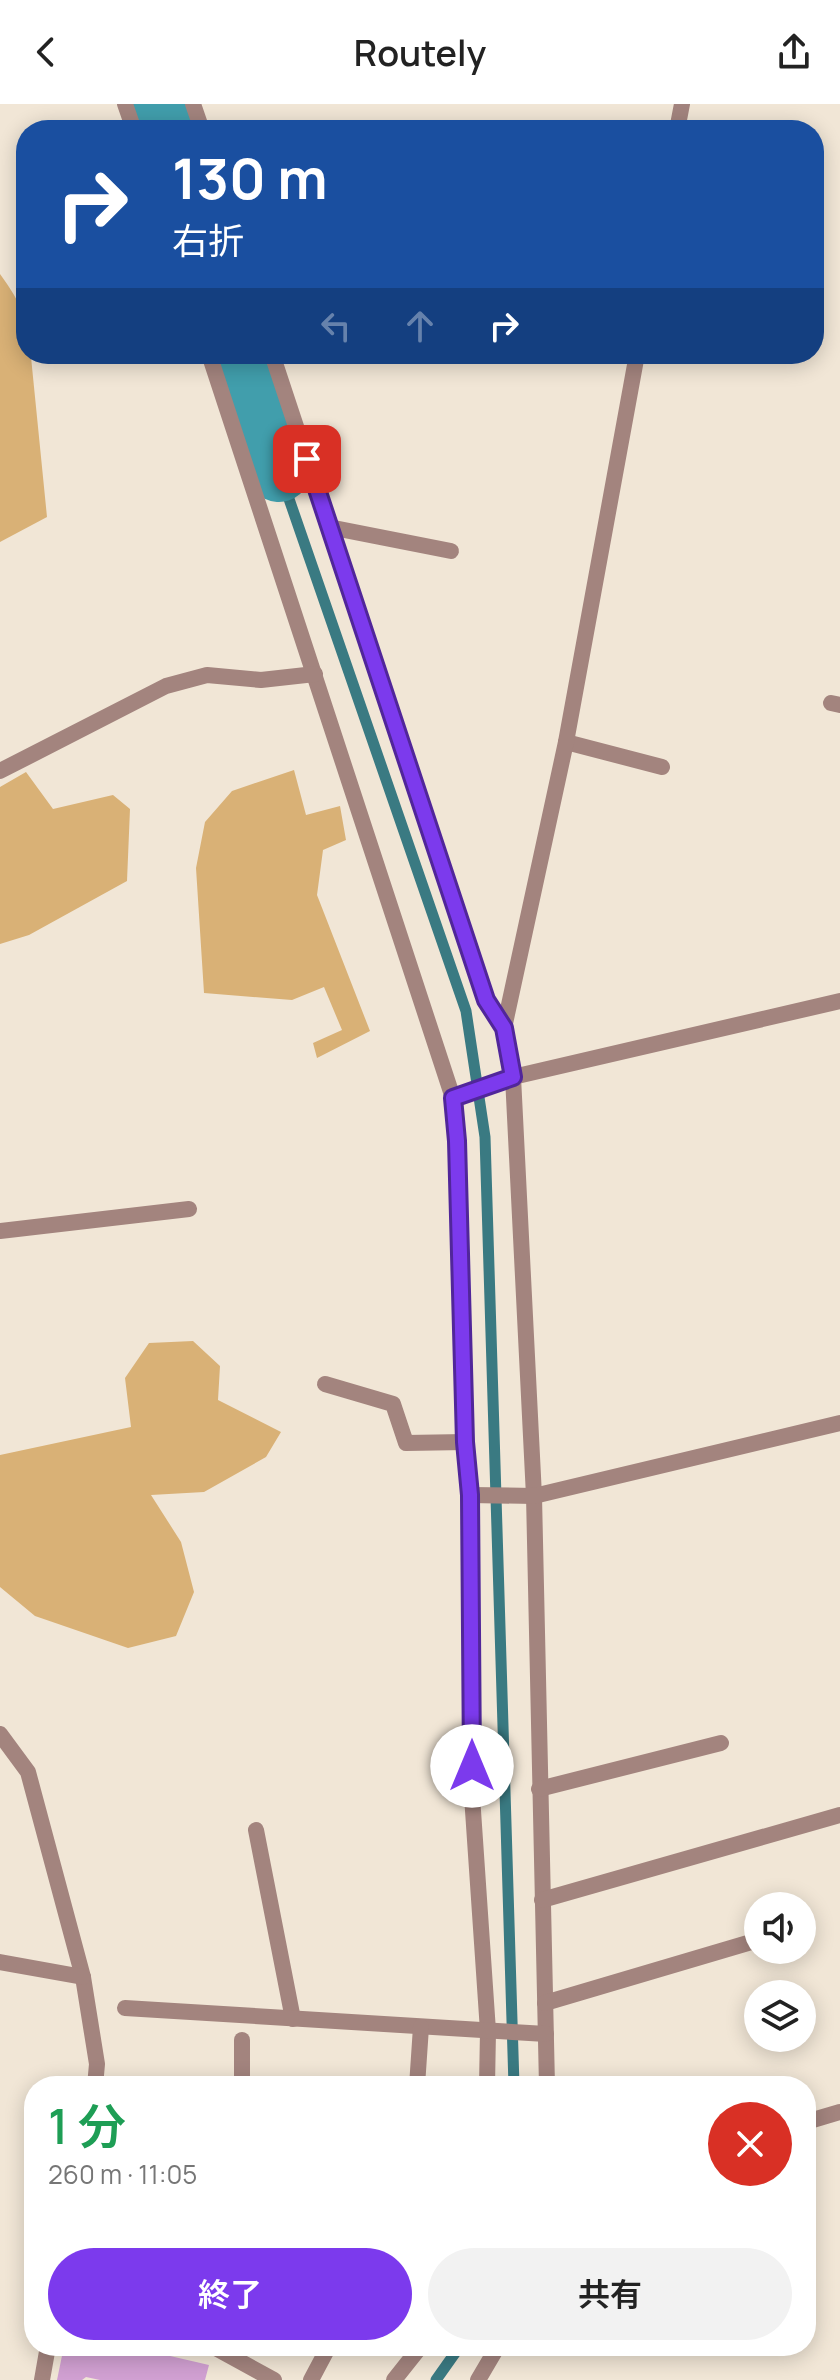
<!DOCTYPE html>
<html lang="ja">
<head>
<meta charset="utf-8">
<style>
  body { margin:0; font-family:Manrope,"Noto Sans JP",sans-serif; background:#f2f2f2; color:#222; height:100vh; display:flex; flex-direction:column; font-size:30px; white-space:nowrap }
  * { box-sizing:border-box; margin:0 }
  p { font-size:26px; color:#767676 }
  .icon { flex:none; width:44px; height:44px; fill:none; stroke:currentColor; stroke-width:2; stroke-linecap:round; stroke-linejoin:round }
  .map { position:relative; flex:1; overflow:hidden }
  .details { position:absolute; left:24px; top:1972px; width:792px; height:280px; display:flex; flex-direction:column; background:#fff; border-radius:32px; box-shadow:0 4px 20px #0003 }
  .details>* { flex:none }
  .hud { position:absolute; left:16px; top:16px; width:808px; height:244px; border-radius:32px; box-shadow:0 4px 20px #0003; background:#1a4fa0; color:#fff; overflow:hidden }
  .fabs { position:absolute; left:744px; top:1788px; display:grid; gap:16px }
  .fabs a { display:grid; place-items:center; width:72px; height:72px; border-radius:50%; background:#fff; box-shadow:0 4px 20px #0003; font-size:40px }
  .pin { position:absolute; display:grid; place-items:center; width:68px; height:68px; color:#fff; margin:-34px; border-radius:16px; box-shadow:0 4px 12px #0006 }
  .me { position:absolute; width:88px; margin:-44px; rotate:0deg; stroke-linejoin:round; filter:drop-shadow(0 0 6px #0008) }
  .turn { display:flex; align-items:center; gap:28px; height:168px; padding:0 24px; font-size:36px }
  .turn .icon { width:104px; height:104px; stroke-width:2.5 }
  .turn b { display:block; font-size:56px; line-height:68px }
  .lanes { display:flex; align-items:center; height:76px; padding:0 24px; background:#0003; justify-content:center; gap:40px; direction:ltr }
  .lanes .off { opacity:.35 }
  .round { display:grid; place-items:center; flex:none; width:84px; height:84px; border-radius:42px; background:#f2f2f2 }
  .summary { display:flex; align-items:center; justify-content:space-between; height:136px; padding:0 24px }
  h1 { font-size:48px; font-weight:600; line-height:60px; color:#1e9e55 }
  .action { display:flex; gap:16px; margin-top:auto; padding:16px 24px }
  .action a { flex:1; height:92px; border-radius:48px; background:#7c3aed; color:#fff; font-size:32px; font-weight:600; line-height:92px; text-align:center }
  .action a+a { background:#f2f2f2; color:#222 }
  header { display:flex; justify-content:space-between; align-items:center; height:104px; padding:0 24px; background:#fff; font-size:36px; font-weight:600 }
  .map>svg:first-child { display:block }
  .forest { fill:#d9b176 }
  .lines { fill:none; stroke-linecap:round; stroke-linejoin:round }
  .stream { stroke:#3a7a82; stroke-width:11 }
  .river { stroke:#419eac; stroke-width:64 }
  .building { fill:#d1a0d2 }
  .street { stroke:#a3847e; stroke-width:16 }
  .route-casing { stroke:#51269a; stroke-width:20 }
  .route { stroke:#7c3aed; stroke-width:14 }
</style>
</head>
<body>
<header><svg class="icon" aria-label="back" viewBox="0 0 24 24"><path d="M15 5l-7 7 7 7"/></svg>Routely<svg class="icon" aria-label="share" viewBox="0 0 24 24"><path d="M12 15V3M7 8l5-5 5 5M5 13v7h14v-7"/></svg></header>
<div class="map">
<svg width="840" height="2276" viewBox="0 0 840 2276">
  <rect width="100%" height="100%" fill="#f1e6d6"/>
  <g class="forest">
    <path d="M 0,170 C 23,202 26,211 26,250 L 30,250 L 31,253 L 47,413 L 0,438 Z"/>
    <polygon points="294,666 306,711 340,702 346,736 323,746 317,791 370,927 317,954 313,939 342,926 324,883 292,896 204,889 196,764 205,718 232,687"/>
    <polygon points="26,668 53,705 113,691 130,705 127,777 29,831 0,840 0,683"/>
    <polygon points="193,1237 220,1262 218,1296 281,1328 266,1353 204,1388 151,1391 181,1438 194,1488 176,1532 128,1544 35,1512 0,1483 0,1351 131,1323 125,1274 149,1239"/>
  </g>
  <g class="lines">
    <g class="stream">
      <polyline points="279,366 466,907 485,1033 514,1982"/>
      <polyline points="436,2276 460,2242"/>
    </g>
    <g class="river">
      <polyline points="153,0 164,26"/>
      <polyline points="240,250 279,366"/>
    </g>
  </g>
  <polygon class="building" points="64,2242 127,2242 209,2261 205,2276 100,2276 86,2273 82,2276 57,2276"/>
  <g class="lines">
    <g class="street">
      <polyline points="125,0 134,26"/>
      <polyline points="193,0 202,26"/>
      <polyline points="677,26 682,0"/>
      <polyline points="209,250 453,994 457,1037 465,1338 470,1391 472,1692 488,1927 487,1982"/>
      <polyline points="272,250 486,896 504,924 513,973 534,1392 547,1982"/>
      <polyline points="329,423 451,447"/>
      <polyline points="831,599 840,601"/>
      <polyline points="566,638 662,663"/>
      <polyline points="0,667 166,582 207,571 261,576 315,570"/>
      <polyline points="504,924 566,638 637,250"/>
      <polyline points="453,994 513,973 840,897"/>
      <polyline points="0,1127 189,1105"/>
      <polyline points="325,1280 393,1300 406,1339 465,1338"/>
      <polyline points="470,1391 534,1392 840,1319"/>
      <polyline points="0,1630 28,1668 83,1873 97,1960 95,1982"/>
      <polyline points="539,1685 721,1639"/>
      <polyline points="256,1726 293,1915"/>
      <polyline points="542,1796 840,1711"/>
      <polyline points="0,1858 83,1873"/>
      <polyline points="545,1899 758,1836"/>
      <polyline points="125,1904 546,1930"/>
      <polyline points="242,1982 242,1936"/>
      <polyline points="417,1982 421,1923"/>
      <polyline points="806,2018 840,2008"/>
      <polyline points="212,2242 274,2276"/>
      <polyline points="42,2276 48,2242"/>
      <polyline points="311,2276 329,2242"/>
      <polyline points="394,2276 421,2242"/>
      <polyline points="478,2276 498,2242"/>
    </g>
  </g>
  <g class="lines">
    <defs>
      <polyline id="route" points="307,355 486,896 504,924 513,973 453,994 457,1037 465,1338 470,1391 472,1662"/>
    </defs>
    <use href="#route" class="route-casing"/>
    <use href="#route" class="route"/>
  </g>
</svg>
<div class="fabs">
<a><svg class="icon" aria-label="sound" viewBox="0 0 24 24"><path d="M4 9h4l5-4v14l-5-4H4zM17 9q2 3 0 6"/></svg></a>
<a><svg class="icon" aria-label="layers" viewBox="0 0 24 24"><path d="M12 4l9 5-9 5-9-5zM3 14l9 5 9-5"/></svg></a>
</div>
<div class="pin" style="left:307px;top:355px;background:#d93025"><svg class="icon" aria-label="arrive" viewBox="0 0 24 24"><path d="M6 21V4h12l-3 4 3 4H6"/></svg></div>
<svg class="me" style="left:472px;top:1662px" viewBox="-20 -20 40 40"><circle r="19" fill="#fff"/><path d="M0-13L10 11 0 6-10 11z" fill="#7c3aed"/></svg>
<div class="hud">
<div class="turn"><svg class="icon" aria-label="right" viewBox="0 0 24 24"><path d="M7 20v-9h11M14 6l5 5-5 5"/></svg><div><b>130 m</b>右折</div></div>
<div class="lanes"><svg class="icon off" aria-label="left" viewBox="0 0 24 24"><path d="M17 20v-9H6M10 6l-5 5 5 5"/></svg><svg class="icon off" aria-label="ahead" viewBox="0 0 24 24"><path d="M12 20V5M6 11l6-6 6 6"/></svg><svg class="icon" aria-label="right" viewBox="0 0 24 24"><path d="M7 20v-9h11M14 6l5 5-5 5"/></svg></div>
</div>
<section class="details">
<div class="summary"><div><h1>1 分</h1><p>260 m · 11:05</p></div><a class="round" style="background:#d93025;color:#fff"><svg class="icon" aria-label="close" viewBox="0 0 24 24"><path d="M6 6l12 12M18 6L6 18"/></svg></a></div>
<div class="action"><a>終了</a><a>共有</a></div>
</section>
</div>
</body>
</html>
